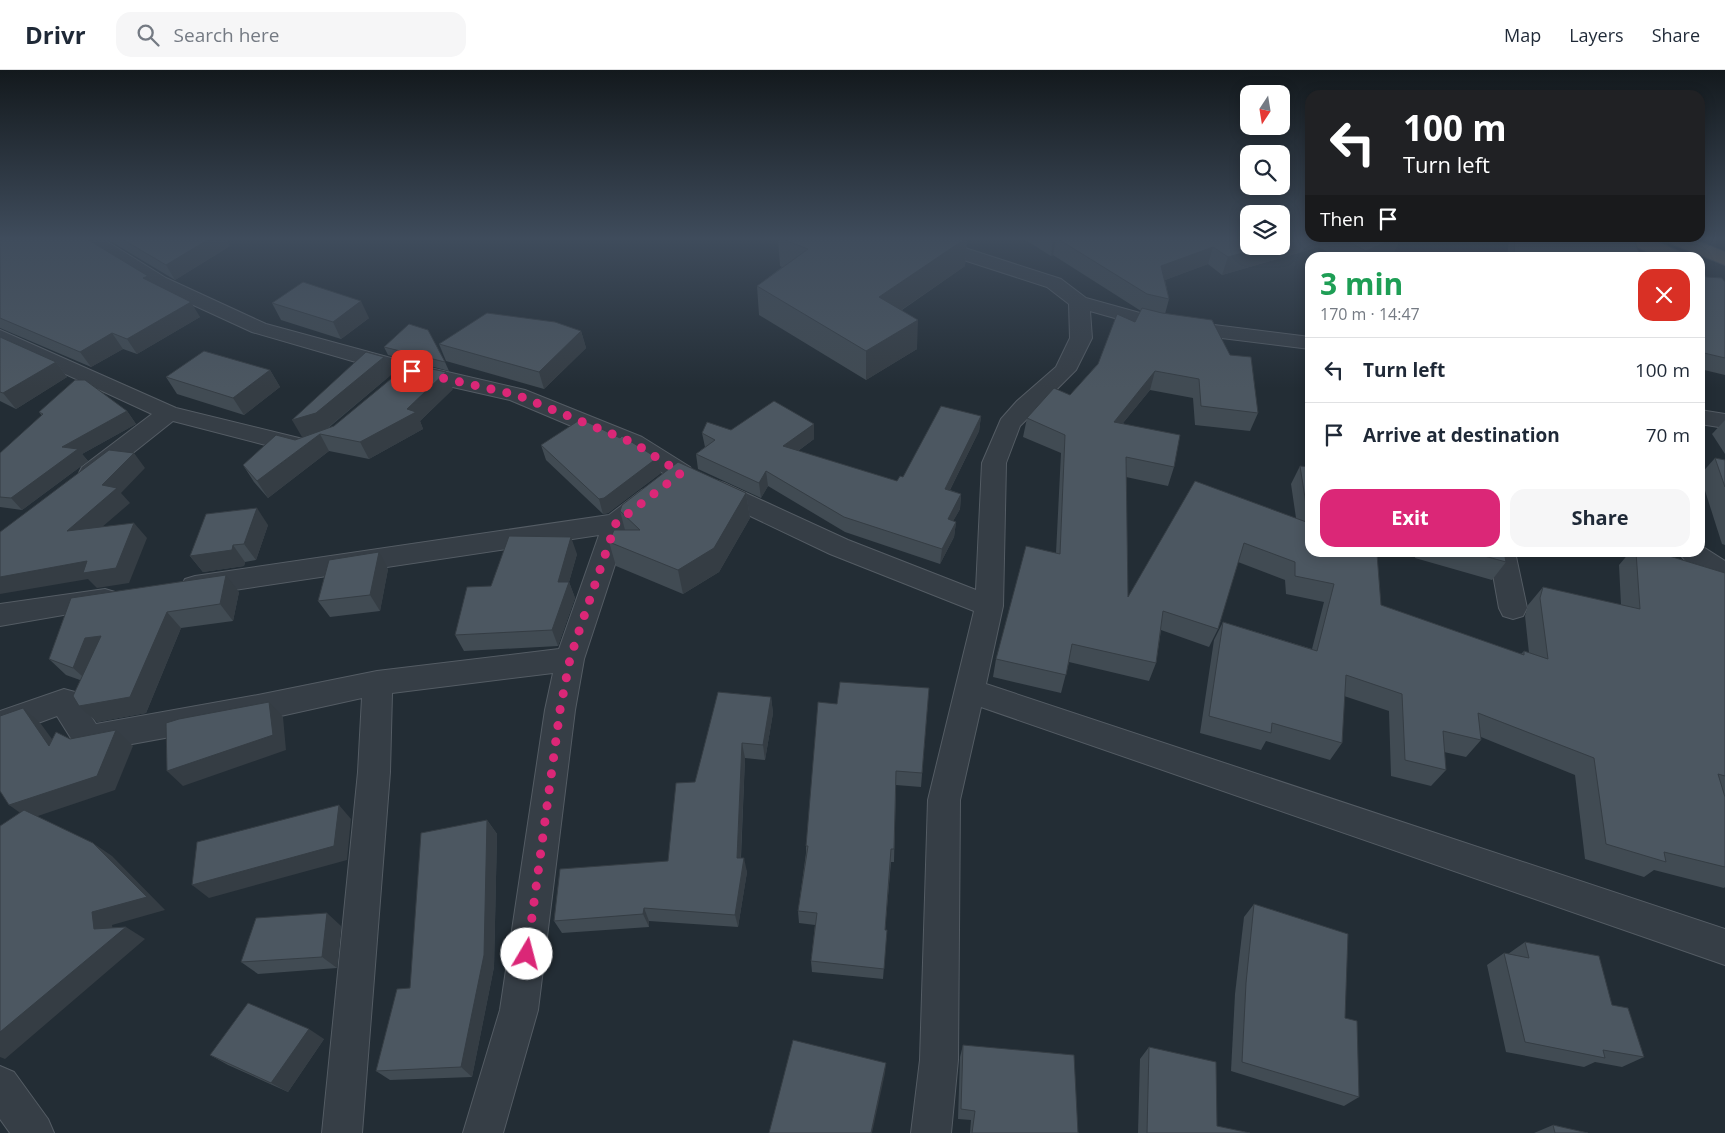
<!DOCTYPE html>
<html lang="en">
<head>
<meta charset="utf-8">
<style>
  body { margin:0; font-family:"Open Sans",sans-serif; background:#f6f6f7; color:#1f2937; height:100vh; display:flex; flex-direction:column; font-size:19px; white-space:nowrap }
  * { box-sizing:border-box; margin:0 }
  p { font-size:16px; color:#747a83 }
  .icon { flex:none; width:28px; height:28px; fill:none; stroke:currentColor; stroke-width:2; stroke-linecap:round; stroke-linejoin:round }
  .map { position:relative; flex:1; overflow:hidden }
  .drawer { position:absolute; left:1305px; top:182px; width:400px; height:305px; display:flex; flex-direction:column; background:#fff; border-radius:15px; box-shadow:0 2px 12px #0003 }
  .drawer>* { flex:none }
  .guide { position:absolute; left:1305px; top:20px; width:400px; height:152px; border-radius:15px; box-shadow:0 2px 12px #0003; background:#202124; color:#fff; overflow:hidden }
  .needle { width:32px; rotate:192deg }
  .buttons { position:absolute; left:1240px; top:15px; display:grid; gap:10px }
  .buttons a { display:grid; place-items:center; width:50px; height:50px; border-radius:10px; background:#fff; box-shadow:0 2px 12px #0003; font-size:25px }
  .pin { position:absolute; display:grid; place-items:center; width:42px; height:42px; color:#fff; margin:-21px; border-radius:10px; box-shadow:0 2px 8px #0006 }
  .me { position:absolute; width:55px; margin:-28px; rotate:8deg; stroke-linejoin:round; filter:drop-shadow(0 0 4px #0008) }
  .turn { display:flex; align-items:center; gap:18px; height:105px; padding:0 15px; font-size:22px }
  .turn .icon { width:65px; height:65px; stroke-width:2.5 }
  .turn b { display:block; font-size:35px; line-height:42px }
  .then { display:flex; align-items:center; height:48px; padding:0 15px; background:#0003; gap:10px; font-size:19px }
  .round { display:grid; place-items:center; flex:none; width:52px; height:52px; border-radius:15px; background:#f6f6f7 }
  .head { display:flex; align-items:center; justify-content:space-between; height:85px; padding:0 15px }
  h1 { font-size:30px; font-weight:700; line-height:38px; color:#1e9e55 }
  .cta { display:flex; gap:10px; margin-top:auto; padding:10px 15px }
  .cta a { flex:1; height:58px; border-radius:15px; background:#db2777; color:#fff; font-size:20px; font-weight:700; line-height:58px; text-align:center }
  .cta a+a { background:#f6f6f7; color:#1f2937 }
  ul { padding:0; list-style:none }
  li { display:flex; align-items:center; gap:15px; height:65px; padding:0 15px; border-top:1px solid #e0e1e3 }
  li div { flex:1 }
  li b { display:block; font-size:19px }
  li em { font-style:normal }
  header { display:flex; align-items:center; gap:30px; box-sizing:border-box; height:70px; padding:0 25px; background:#fff; border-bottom:1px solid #e0e1e3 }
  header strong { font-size:24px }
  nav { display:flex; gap:28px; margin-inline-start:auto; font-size:18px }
  .search { width:350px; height:45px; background:#f6f6f7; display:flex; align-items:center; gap:12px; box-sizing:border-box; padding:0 18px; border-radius:15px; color:#747a83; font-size:19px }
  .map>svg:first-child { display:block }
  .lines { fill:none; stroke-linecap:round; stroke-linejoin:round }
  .minor-casing { stroke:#545c64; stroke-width:2 }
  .highway-casing { stroke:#414951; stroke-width:2 }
  .minor { fill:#363e46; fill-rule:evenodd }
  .highway { fill:#6b6054; fill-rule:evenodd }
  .wall { fill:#414b53 }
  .shaded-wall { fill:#353d44 }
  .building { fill:#4c5761; stroke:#353d44 }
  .route { stroke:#db2777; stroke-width:9; stroke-dasharray:0 16.2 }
</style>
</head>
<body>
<header>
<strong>Drivr</strong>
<div class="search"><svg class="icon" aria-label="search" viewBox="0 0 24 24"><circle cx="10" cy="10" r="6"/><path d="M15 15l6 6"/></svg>Search here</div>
<nav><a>Map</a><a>Layers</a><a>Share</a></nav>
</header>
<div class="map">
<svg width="1725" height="1063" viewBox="0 0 1725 1063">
  <rect width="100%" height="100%" fill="#232d35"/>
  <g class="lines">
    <defs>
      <g id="minor">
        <polygon points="81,169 103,169 166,208 266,254 413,294 525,320 642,367 690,397 693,403 690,409 681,411 672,409 626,379 510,330 404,306 252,262 152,216 83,173"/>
        <polygon points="909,169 937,169 1061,209 1086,228 1158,248 1310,267 1310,279 1157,260 1090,241 1092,268 1076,300 1020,356 1006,393 1003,536 986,614 1725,859 1725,895 981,637 960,730 958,990 951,1063 911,1063 920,990 928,730 974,541 830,484 706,425 703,419 706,413 715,410 724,413 848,470 976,520 982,393 1001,349 1017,331 1056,297 1070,268 1069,234 1047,217 911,173"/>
        <polygon points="0,260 176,338 303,369 309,367 317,369 321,375 317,381 304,385 173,351 100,409 91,411 82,409 79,403 82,397 152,344 0,274"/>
        <polygon points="1700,340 1725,344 1725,358 1700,354"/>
        <polygon points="651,417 660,420 663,426 660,432 627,458 584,589 575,640 538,940 503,1063 463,1063 500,940 545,640 553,603 392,623 390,702 362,1063 322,1063 358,702 362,628 258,651 88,682 77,678 57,646 0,667 0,641 64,619 75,622 96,654 258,625 377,601 559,579 599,465 195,526 185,523 181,516 185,509 195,506 609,445 642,420"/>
        <path d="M 1700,475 L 1725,491 L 1725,515 C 1710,510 1687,497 1679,482 L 1700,482 Z"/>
        <polygon points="1489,482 1515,482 1527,538 1523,546 1513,549 1503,546 1499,538"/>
        <polygon points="105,519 115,522 119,529 115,536 0,556 0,534"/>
        <polygon points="0,996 14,1002 48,1049 54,1063 10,1063 0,1049"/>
      </g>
      <g id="highway">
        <polygon points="1627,169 1651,169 1684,184 1686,188 1660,188 1629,173"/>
        <polygon points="1668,169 1693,169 1725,182 1725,195 1670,173"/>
      </g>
    </defs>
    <use href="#minor" class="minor-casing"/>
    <use href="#highway" class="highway-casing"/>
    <use href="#minor" class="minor"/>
    <use href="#highway" class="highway"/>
  </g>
  <g class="wall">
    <polygon points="0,169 148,206 153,213 200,247 137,284 123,279 91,297 0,258"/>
    <polygon points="107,169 226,169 230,176 175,210"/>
    <polygon points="778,169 967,169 965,196 902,240 917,279 866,310 759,245 757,216 782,197 780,196"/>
    <polygon points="1024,169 1400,169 1394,182 1382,188 1338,188 1319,177 1222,205 1208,194 1165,210 1169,229 1165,244 1258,343 1250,361 1195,355 1193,328 1150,320 1123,353 1174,397 1168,416 1126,407 1128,527 1296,448 1291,414 1300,396 1381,535 1521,584 1524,581 1529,583 1525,546 1528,535 1543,517 1621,535 1619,495 1630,482 1656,482 1725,503 1725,817 1724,818 1654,800 1644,807 1585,789 1575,705 1481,667 1481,670 1466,687 1444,682 1446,700 1431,716 1391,706 1389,641 1344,626 1342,673 1330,690 1266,671 1261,680 1200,663 1214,570 1223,552 1312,579 1324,532 1286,524 1285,510 1238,492 1218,559 1209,577 1161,560 1156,593 1149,611 1069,592 1061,623 993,607 996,589 1056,483 1061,383 1023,367 1027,348 1070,325 1135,252 1141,241 1053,185 1051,186"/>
    <polygon points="1509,169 1634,169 1639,183 1684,188 1507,188"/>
    <polygon points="1700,196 1706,207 1725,212 1725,305 1700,299"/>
    <polygon points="272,233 369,248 341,269 281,250"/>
    <polygon points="581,261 586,278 544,319 446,291 439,274"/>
    <polygon points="0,267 56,292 67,307 16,339 0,331"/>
    <polygon points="384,277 445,292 449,301 388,285"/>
    <polygon points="270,300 280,317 244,345 177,324 166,307"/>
    <polygon points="392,304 327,359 453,319 420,351 423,359 369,389 329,381 268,428 254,412 243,395 295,370 310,365 302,367"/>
    <polygon points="127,341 136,354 82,384 88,391 22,440 0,437 0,383 42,346 39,342"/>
    <polygon points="981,346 979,361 950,420 961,424 960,439 953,451 956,452 954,467 940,494 845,462 768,416 761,428 698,399 696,384 705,377 702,363 731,360 814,369 798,381 897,411 903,407"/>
    <polygon points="1725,350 1725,384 1712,364"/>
    <polygon points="541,375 661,403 608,443 603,444 546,390"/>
    <polygon points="1715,388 1725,390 1725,475 1722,474 1700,405"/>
    <polygon points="746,423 750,448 719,502 683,524 616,496 609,472 625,460 620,441"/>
    <polygon points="268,455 256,490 245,492 244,496 203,502 190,486"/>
    <polygon points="1416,482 1504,482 1506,492 1492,510 1415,488"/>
    <polygon points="577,484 569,512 575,528 558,576 464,581 455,565 491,516"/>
    <polygon points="388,499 380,541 330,547 318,531"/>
    <polygon points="239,522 233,551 181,558 146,643 97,652 80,610 66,605 49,589 71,528"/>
    <polygon points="929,618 921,717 896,715 894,792 891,792 885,860 887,860 883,909 812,902 811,891 815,855 799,853 798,841 806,783 806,776 837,634"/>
    <polygon points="771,627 773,643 765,690 745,688 741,788 747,802 738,857 649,851 649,857 562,863 554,851 668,791 695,712"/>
    <polygon points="487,750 497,764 494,897 472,1007 390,1010 376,1001 410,918"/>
    <polygon points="1254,834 1345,948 1359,1027 1344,1036 1231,1001 1235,924 1244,847"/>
    <polygon points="341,856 337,898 258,904 241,892"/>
    <polygon points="1525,872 1612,935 1644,987 1622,997 1595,992 1584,997 1506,982 1487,895 1504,883 1508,884"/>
    <polygon points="324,969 288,1022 228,995 210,985"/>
    <polygon points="963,975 1078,1063 1079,1063 970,1063 971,1050 958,1049 960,987"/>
    <polygon points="1149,977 1217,1056 1250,1063 1138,1063 1140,989"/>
    <polygon points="1553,1055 1588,1063 1534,1063"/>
  </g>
  <g class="shaded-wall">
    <polygon points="209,169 226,169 230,176 175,210 166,195"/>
    <polygon points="965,169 967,169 965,196 878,256 879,227"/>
    <polygon points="1053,169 1056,169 1053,185 1051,186"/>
    <polygon points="1292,169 1322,169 1319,177 1222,205 1228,187 1267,176 1281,176 1281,172"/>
    <polygon points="1393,169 1400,169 1394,182 1382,188 1363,188 1366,181"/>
    <polygon points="1213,177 1208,194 1157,213 1161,196"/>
    <polygon points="148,206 158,221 143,208"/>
    <polygon points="361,231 369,248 341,269 333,252"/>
    <polygon points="191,232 200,247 137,284 127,269"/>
    <polygon points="918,250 917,279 866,310 866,281"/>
    <polygon points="581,261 586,278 544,319 539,302"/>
    <polygon points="112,263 123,279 91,297 80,282"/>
    <polygon points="384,287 392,304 325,360 302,367 292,350"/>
    <polygon points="56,292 67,307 16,339 3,323"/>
    <polygon points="270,300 280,317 244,345 233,328"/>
    <polygon points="1155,301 1150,320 1109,370 1114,352"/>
    <polygon points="446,302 453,319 420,351 423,359 369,389 360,372 407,339"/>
    <polygon points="127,341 136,354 82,384 88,391 22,440 11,428 62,377"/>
    <polygon points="981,346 979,361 943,434 945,419"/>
    <polygon points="814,354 814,369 784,391 783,376"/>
    <polygon points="320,364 329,381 268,428 257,411"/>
    <polygon points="134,383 145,398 121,423 130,433 80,476 67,461 102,415"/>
    <polygon points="657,388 661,403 608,443 603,444 599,429"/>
    <polygon points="766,401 768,416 761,428 759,413"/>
    <polygon points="746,423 750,448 719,502 683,524 678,500"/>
    <polygon points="961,424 960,439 946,464 948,449"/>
    <polygon points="257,438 268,455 256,490 244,474"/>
    <polygon points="956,452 954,467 940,494 942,479"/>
    <polygon points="134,453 147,468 129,513 97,518 88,509 0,524 0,507"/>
    <polygon points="571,467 577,484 569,512 575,528 558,576 552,560 558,512"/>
    <polygon points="233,475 245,492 244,496 203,502 190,486"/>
    <polygon points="379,482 388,499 380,541 370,525"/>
    <polygon points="226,505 239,522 233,551 220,534"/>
    <polygon points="167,542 181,558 146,643 97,652 79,636"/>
    <polygon points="101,566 91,614 73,598 85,568"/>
    <polygon points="771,627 773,643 765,690 763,675"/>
    <polygon points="269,632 283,647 286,680 183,716 167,701"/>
    <polygon points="23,638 41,654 68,691 49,676"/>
    <polygon points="116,660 133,676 115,720 29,749 9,735"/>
    <polygon points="742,673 745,688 740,801 737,788"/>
    <polygon points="339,735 351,749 347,790 209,828 192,815"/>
    <polygon points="487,750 497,764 494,897 472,1007 461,997"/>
    <polygon points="93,773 112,786 165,840 112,855 114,867 126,857 145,869 5,989 0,987 0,962 92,842"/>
    <polygon points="744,788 747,802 738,857 735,845"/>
    <polygon points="644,838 649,851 649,857 643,844"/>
    <polygon points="327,843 341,856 337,898 322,887"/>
    <polygon points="309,959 324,969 288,1022 271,1013"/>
    <polygon points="886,993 885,1003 872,1063 871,1063"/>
  </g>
  <g class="building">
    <polygon points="0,169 87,169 148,206 143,208 191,232 127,269 112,263 80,282 0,248"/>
    <polygon points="122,169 209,169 166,195"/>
    <polygon points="782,169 965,169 879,227 918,250 866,281 757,216 808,179"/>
    <polygon points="1058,169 1249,169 1249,176 1267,176 1228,187 1213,177 1161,196 1169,229 1147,224"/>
    <polygon points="1281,169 1292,169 1281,172"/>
    <polygon points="1343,169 1393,169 1366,181"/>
    <polygon points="1515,169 1634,169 1639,183 1684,188 1524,188 1514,185"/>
    <polygon points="1700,196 1706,207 1722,208 1725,212 1725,288 1700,282"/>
    <polygon points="303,212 361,231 333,252 272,233"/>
    <polygon points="1142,238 1162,243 1212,250 1230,285 1251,287 1258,343 1201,336 1199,309 1155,301 1114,352 1180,365 1174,397 1126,387 1128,527 1195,411 1309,453 1300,396 1310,397 1310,482 1372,482 1377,484 1381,535 1524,585 1524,581 1548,589 1540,528 1543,517 1640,539 1636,482 1656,482 1725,503 1725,706 1718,704 1725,727 1725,797 1664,782 1666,792 1606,774 1594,688 1478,643 1481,670 1443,661 1446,700 1405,690 1402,624 1346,605 1342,673 1272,653 1271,663 1209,646 1223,552 1317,581 1334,514 1295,506 1295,492 1244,473 1218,559 1163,541 1156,593 1072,574 1066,605 996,589 1026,476 1060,484 1065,365 1027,348 1054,318 1070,325 1098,294 1117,244 1135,252"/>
    <polygon points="487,243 555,252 581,261 539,302 439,274"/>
    <polygon points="409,254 428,260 445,292 384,277"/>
    <polygon points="0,267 56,292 3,323 0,322"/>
    <polygon points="204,281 270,300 233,328 166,307"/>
    <polygon points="366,282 384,287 316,343 292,350"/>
    <polygon points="409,294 446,302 407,339 416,342 360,372 320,364 257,411 243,395 276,365 295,370 334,356"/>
    <polygon points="75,310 85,310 127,341 62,377 78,379 11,428 0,427 0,383 43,344 39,342"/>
    <polygon points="774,331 814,354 783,376 897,411 900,406 903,407 941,336 981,346 945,419 961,424 948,449 956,452 942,479 844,447 766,401 759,413 696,384 715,370 702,363 707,352 731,360"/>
    <polygon points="581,349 620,368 622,366 657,388 604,428 599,429 541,375"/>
    <polygon points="109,380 134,383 102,415 117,418 67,461 134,453 116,498 83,503 87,491 0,507 0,462"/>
    <polygon points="1715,388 1725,390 1725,417"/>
    <polygon points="678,392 746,423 714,478 678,500 609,472 614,460 640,460 620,441 622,435"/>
    <polygon points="257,438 244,474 233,475 232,480 190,486 206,444"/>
    <polygon points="509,466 571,467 558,512 569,512 552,560 455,565 467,517 491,516"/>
    <polygon points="379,482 370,525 318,531 329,490"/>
    <polygon points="1470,482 1504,482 1506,492"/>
    <polygon points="226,505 220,534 167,542 130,627 79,636 73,626 101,566 85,568 73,598 49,589 71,528"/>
    <polygon points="840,612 929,618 922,703 896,701 894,779 891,779 885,860 887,860 884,899 811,891 817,843 798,841 808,776 806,776 818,632 837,634"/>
    <polygon points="718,622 771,627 763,675 742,673 737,788 744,788 735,845 644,838 643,844 554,851 560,799 668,791 676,713 695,712"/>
    <polygon points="269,632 273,665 167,701 166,653 179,649"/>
    <polygon points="23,638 49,676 56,662 70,669 116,660 97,706 9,735 0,721 0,646"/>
    <polygon points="339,735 334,776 192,815 197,772"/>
    <polygon points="24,740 93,773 147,827 92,842 94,859 126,857 0,962 0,756"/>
    <polygon points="487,750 484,885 461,997 376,1001 397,919 410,918 421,763"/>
    <polygon points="1254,834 1348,864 1345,948 1357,951 1359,1027 1242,992 1246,913"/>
    <polygon points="327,843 322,887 241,892 256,848"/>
    <polygon points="1525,872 1599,886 1612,935 1628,938 1644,987 1603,980 1605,988 1525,972 1504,883 1529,888"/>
    <polygon points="248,933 309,959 271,1013 210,985"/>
    <polygon points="793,970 886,993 871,1063 769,1063"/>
    <polygon points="963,975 1074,985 1078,1063 1079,1063 972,1063 975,1041 961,1039"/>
    <polygon points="1149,977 1216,992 1217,1056 1250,1063 1147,1063"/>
    <polygon points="1553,1055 1588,1063 1555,1063"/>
  </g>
  <linearGradient id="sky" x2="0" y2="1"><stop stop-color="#13191d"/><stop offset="0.53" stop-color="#3f4c5c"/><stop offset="1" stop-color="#3f4c5c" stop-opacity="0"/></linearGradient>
  <rect width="1725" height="318" fill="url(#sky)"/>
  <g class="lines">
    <polyline class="route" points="412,301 517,325 634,373 681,403 616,453 578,564 570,589 560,640 527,884"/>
  </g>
</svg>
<div class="buttons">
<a><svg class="needle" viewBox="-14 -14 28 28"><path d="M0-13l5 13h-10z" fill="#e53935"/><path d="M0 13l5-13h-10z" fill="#747a83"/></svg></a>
<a><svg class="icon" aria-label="search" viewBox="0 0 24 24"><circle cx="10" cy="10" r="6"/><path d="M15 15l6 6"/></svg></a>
<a><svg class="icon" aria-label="layers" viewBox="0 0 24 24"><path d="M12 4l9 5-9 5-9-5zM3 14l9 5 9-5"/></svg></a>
</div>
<div class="pin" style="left:412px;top:301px;background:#d93025"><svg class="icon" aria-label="arrive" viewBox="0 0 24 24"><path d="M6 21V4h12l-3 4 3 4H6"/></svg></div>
<svg class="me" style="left:527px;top:884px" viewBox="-20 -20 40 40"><circle r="19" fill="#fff"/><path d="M0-13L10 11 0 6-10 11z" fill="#db2777"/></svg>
<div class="guide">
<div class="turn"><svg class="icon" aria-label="left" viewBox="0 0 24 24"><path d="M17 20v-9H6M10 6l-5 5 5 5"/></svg><div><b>100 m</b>Turn left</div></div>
<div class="then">Then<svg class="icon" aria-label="arrive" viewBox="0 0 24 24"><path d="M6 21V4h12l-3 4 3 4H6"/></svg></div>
</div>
<section class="drawer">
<div class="head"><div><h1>3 min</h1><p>170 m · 14:47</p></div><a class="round" style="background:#d93025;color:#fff"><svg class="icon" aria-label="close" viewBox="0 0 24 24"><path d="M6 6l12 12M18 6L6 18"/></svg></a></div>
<ul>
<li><svg class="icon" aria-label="left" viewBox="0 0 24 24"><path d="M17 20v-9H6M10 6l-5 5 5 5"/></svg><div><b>Turn left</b></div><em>100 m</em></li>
<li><svg class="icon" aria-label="arrive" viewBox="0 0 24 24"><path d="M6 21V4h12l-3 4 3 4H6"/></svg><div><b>Arrive at destination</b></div><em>70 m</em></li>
</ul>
<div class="cta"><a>Exit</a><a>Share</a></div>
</section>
</div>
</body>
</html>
